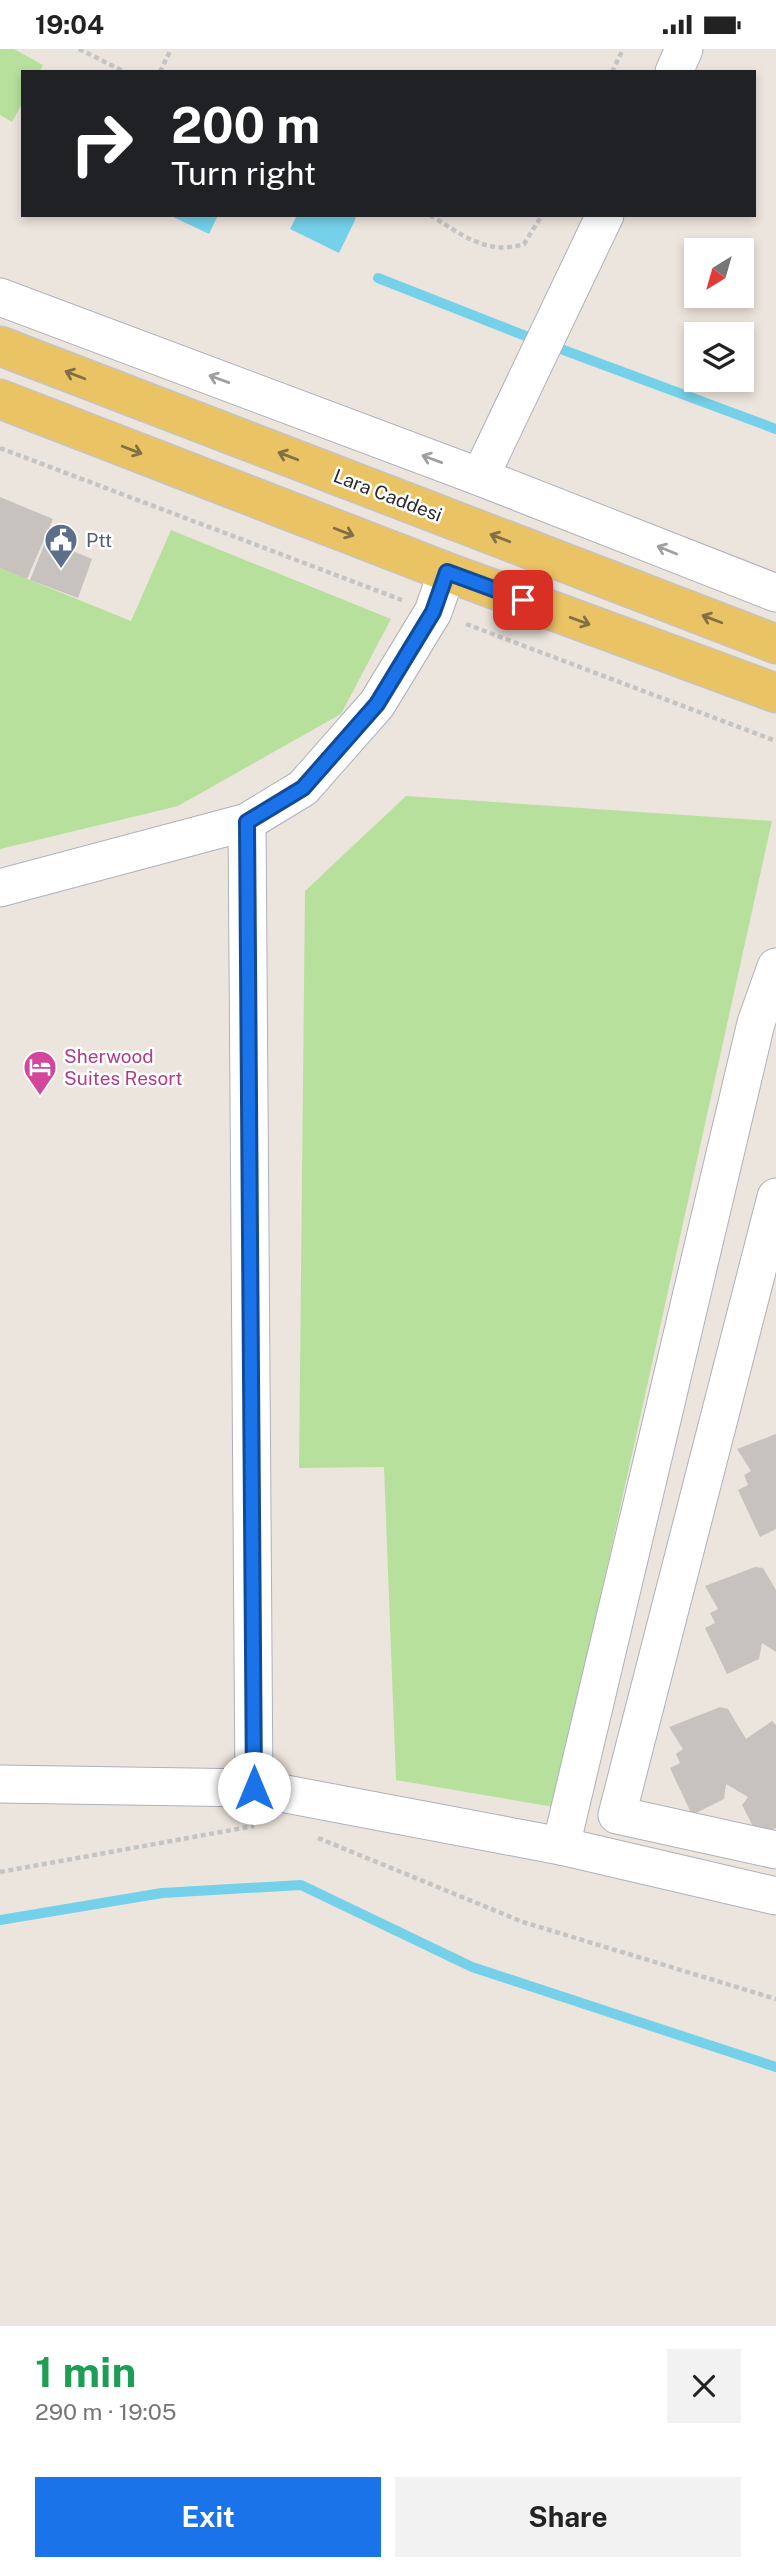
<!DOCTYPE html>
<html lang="en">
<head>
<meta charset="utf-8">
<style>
  body { margin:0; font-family:"Public Sans",sans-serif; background:#f2f2f2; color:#222; height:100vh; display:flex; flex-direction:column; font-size:26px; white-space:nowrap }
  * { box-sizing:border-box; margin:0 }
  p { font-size:23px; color:#767676 }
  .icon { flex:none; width:38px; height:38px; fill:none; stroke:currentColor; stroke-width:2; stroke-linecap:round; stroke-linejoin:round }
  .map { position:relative; height:2277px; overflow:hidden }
  .side { display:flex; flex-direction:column; background:#fff; flex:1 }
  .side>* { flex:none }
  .guide { position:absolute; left:21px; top:21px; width:735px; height:147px; border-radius:0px; box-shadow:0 4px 10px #0003; background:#202124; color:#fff; overflow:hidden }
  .needle { width:46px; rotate:217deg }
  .tools { position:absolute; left:684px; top:189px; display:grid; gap:14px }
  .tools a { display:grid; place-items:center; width:70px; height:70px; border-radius:0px; background:#fff; box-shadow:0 4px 10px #0003; font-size:35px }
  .pin { position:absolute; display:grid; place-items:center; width:60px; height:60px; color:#fff; margin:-30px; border-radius:14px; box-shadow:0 4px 10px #0006 }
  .me { position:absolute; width:77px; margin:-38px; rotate:0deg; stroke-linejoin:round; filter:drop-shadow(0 0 5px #0008) }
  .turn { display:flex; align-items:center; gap:24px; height:147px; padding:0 35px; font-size:32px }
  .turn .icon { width:91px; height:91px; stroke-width:2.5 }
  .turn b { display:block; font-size:49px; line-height:60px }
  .round { display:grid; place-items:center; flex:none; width:74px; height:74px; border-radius:0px; background:#f2f2f2 }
  .head { display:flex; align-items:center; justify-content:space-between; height:119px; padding:0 35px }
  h1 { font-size:42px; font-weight:700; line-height:52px; color:#1e9e55 }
  .primary-button { display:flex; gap:14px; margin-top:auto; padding:14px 35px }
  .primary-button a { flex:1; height:80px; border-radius:0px; background:#1a73e8; color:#fff; font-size:28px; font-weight:700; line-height:80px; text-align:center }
  .primary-button a+a { background:#f2f2f2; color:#222 }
  .status { display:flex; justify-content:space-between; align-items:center; height:49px; padding:0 35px; background:#fff; direction:ltr }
  .status svg { height:19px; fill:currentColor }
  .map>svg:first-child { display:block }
  .green { fill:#b7e09c }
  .water { fill:#75d1e9 }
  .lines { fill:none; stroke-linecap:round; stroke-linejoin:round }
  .stream { stroke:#75d1e9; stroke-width:10 }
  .building { fill:#c7c2bd }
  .street-casing { stroke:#aeb1ba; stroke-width:39 }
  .primary-casing { stroke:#c4c4c4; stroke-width:41 }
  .path { stroke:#c4c4c4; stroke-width:4.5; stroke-dasharray:5 3.5; stroke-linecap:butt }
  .street { stroke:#fff; stroke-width:37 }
  .primary { stroke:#eac364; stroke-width:38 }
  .oneway { stroke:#816f45 }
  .oneway2 { stroke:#a0a0a0 }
  .route-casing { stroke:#114b97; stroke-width:18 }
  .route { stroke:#1a73e8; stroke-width:12 }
  .labels { text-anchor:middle; stroke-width:5; stroke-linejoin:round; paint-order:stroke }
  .street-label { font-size:19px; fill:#2b2b2b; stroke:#fff }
  .service-label { font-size:19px; fill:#4e5e75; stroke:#fff; text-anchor:start }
  .hotel-label { font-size:19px; fill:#b23c85; stroke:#fff; text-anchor:start }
</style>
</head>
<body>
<div class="status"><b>19:04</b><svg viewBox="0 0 49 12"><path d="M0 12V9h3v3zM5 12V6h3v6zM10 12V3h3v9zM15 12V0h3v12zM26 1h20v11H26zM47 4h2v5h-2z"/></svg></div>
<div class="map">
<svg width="776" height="2277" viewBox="0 0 776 2277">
  <rect width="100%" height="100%" fill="#ece5dd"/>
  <g class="green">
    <polygon points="0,0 14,0 43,16 39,23 23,23 23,53 12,73 0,66"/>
    <polygon points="171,481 391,570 341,665 178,757 0,800 0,519 131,572"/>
    <polygon points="406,747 772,772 554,1758 396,1731 384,1418 299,1419 305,842"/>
  </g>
  <g class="water">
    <polygon points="169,166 218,166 209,185"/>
    <polygon points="297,166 351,166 356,169 339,204 290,180"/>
  </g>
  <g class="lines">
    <g class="stream">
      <polyline points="378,229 536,291"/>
      <polyline points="550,296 776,380"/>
      <polyline points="0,1871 162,1844 301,1836 472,1918 776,2018"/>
    </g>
  </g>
  <g class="building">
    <polygon points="0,448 53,470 27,530 0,519"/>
    <polygon points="46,491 92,510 78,549 30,531"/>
    <polygon points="776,1385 776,1480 760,1488 738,1441 748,1436 744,1426 751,1422 737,1400"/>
    <polygon points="755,1518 763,1519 776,1541 776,1603 762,1594 759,1610 727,1625 705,1579 715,1574 710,1564 718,1560 705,1537"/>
    <polygon points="720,1658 728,1660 746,1690 772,1672 776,1676 776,1779 758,1787 742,1756 748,1748 726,1735 724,1750 692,1766 670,1719 680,1714 676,1705 683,1700 669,1678"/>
  </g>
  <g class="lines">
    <defs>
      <g id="street">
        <polyline points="674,23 684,0"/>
        <polyline points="0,248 480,428 776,544"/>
        <polyline points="480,428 605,166"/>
        <polyline points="247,773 254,1739"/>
        <polyline points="0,839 247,773 303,739 377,655 433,563 447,523"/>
        <polyline points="776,1148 617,1766 776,1801"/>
        <polyline points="0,1735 254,1739 561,1797 776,1847"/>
        <polyline points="561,1797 756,974 776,918"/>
      </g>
      <g id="primary">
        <polyline points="0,297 776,595"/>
        <polyline points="0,350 447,523 776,644"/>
      </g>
    </defs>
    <use href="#street" class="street-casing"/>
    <use href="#primary" class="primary-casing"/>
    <g class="path">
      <polyline points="79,0 125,23"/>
      <polyline points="160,23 171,0"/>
      <polyline points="612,23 623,0"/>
      <path d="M 430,166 C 461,185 487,207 524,195 L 542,166"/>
      <polyline points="0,399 402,551"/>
      <polyline points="466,575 776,692"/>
      <polyline points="318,1789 523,1873 776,1950"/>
      <polyline points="0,1823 254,1777"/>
    </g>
    <use href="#street" class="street"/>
    <use href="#primary" class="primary"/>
  </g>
  <defs><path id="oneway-shaft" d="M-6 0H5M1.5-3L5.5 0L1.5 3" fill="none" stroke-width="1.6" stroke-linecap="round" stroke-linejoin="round" transform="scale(1.75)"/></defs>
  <g class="oneway">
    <use href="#oneway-shaft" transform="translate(75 326) rotate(-159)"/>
    <use href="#oneway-shaft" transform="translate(132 401) rotate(21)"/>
    <use href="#oneway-shaft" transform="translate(288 407) rotate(-159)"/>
    <use href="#oneway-shaft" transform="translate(344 483) rotate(21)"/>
    <use href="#oneway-shaft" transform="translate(500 489) rotate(-159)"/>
    <use href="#oneway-shaft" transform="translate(712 570) rotate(-159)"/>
    <use href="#oneway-shaft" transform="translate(580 572) rotate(20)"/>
  </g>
  <g class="oneway2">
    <use href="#oneway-shaft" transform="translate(219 330) rotate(-160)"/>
    <use href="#oneway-shaft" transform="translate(432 410) rotate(-160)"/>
    <use href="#oneway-shaft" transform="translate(667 501) rotate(-158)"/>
  </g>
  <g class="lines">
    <defs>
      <polyline id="route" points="254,1739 247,773 303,739 377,655 433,563 447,523 523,551"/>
    </defs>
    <use href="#route" class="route-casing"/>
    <use href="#route" class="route"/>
  </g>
  <defs>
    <symbol id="civic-pin" viewBox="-11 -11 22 30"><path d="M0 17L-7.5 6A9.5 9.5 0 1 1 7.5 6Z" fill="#5c6f8a" stroke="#fff"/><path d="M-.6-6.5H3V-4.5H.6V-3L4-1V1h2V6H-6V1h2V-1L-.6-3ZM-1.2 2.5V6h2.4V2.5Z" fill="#fff"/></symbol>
    <symbol id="hotel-pin" viewBox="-11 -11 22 30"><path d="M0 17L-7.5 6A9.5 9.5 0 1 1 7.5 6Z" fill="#d1479c" stroke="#fff"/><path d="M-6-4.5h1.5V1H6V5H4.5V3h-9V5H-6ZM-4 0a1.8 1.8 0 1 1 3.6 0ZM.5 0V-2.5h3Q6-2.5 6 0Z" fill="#fff"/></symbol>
  </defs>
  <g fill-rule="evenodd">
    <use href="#civic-pin" x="42" y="472" width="38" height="52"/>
    <use href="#hotel-pin" x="21" y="999" width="38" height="52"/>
  </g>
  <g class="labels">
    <g class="street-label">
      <text transform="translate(388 446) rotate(21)" y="7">Lara Caddesi</text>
    </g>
    <g class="service-label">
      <text x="86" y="498">Ptt</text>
    </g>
    <g class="hotel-label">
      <text x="64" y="1014">Sherwood<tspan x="64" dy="22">Suites Resort</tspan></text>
    </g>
  </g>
</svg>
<div class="tools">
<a><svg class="needle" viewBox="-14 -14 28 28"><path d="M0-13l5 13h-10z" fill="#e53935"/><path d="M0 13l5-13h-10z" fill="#767676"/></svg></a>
<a><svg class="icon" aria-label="layers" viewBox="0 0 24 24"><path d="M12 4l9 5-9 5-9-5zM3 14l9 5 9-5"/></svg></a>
</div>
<div class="pin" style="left:523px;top:551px;background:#d93025"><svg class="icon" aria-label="arrive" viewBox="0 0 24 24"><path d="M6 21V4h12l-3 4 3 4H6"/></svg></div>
<svg class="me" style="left:254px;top:1739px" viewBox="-20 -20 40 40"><circle r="19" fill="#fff"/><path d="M0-13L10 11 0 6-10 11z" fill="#1a73e8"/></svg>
<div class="guide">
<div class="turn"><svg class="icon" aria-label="right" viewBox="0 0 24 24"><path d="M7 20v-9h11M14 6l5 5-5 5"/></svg><div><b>200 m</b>Turn right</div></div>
</div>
</div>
<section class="side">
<div class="head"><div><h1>1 min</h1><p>290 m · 19:05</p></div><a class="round"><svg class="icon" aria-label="close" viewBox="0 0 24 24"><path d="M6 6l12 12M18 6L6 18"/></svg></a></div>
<div class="primary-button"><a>Exit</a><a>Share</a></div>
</section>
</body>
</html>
